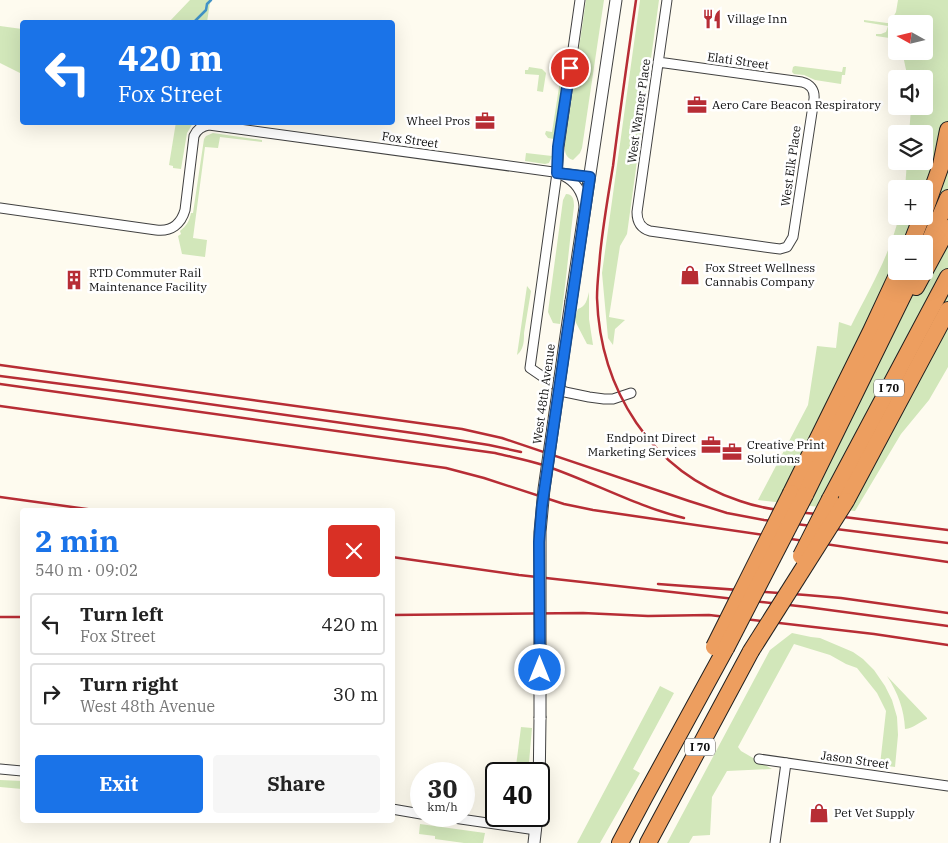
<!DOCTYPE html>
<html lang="en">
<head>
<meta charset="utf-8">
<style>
  body { margin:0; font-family:"IBM Plex Serif",serif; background:#f6f6f6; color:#222; height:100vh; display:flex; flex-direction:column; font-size:19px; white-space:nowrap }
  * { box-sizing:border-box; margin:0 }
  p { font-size:16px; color:#767676 }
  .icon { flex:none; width:28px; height:28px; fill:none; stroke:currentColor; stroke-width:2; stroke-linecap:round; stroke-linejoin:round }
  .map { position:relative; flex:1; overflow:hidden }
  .details { position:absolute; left:20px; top:508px; width:375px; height:315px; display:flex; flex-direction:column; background:#fff; border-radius:5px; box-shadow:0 5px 20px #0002 }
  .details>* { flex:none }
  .hud { position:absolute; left:20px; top:20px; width:375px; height:105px; border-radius:5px; box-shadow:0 5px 20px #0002; background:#1a73e8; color:#fff; overflow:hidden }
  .needle { width:32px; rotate:278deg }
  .controls { position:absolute; left:888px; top:15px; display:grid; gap:10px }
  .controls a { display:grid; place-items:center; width:45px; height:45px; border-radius:5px; background:#fff; box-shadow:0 5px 20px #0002; font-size:25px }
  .speed { position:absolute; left:410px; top:762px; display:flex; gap:10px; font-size:25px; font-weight:700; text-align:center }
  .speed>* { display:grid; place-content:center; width:65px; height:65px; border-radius:50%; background:#fff; box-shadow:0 5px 20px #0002; line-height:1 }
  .speed small { font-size:12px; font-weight:400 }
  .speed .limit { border:2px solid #111; border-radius:8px; background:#fff; color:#111 }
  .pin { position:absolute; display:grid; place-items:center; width:42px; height:42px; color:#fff; margin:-21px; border:2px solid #fff; border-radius:50%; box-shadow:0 1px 5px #0007 }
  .me { position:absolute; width:55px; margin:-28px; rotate:0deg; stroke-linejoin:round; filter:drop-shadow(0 0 4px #0008) }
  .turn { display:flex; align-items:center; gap:18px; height:105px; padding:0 15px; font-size:22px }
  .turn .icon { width:65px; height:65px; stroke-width:2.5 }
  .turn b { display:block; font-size:35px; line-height:42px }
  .round { display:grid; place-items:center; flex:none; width:52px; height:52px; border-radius:5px; background:#f6f6f6 }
  .summary { display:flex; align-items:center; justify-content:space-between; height:85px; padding:0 15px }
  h1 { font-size:30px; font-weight:700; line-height:38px; color:#1a73e8 }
  .action { display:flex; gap:10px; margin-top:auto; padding:10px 15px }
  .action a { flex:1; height:58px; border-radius:5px; background:#1a73e8; color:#fff; font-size:20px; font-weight:700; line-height:58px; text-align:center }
  .action a+a { background:#f6f6f6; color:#222 }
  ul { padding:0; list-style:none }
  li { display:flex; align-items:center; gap:15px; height:62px; margin:0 10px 8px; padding:0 5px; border:2px solid #e0e0e0; border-radius:5px }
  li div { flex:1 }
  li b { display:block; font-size:19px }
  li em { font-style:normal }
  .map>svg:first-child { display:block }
  .green { fill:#d2e7ba; fill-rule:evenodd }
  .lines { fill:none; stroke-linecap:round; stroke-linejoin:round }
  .stream { stroke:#4193c6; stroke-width:2.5 }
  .minor-casing { stroke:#414141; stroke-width:11 }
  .tertiary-casing { stroke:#414141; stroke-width:13 }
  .motorway-casing { stroke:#1f1f1f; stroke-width:18 }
  .minor { stroke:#fff; stroke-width:9 }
  .tertiary { stroke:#fff; stroke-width:11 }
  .motorway { stroke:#ed9e5f; stroke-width:16 }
  .rail { stroke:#b72d35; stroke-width:2.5 }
  .tertiary-bridge-casing { stroke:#414141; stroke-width:13; stroke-linecap:butt }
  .motorway-bridge-casing { stroke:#1f1f1f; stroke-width:18; stroke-linecap:butt }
  .tertiary-bridge { stroke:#fff; stroke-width:11 }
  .motorway-bridge { stroke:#ed9e5f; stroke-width:16 }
  .route-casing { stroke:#114b97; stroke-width:12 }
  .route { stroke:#1a73e8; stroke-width:9 }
  .labels { text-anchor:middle; stroke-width:5; stroke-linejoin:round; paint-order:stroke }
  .shield { fill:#fff; stroke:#565656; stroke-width:1 }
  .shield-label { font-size:11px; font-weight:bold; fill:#0e0e0e }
  .poi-label { font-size:12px; fill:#0e0e0e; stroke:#fff; text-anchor:start }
  .street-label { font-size:12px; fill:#0e0e0e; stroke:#fff }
</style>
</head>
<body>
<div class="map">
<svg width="948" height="843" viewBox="0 0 948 843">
  <rect width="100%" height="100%" fill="#fefbef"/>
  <g class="green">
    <polygon points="190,0 212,0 210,3 207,22 169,22"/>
    <path d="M 586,0 L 604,0 L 582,148 L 580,153 L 573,160 C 565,158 564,150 565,143 Z"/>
    <polygon points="640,0 659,0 627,234 620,246 609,317 625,320 615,329 613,345 608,338 602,273"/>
    <path d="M 898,0 L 948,0 L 948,367 L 929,400 L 901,434 L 855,511 L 758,500 L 808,405 L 817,346 L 836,348 L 839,322 L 851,326 C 869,290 890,255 899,216 L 924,216 L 924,189 L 905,189 L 907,161 L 924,161 L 924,134 L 909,134 L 911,109 L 901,107 L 902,106 L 924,106 L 924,79 L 908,79 L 902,51 L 924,51 L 924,24 L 896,24 L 896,39 L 876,36 L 876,34 L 881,34 L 886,32 L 888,26 L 864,22 L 864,20 L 887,23 L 890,23 L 896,12 ZM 896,244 L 924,244 L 924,271 L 896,271 Z"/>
    <polygon points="0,26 22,29 22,74 0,63"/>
    <polygon points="795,66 842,72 843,67 846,67 845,75 842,75 841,84 815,80 804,75 794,74 792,72 793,67"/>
    <polygon points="529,67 542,69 546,73 543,92 537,91 539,75 525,74 525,70 528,70"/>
    <polygon points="558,75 561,75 563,78 554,139 548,138 545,134 546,131 552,132 560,81 554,80"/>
    <polygon points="176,122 193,123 187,133 181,169 173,168 173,166 169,165"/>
    <path d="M 213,133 L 262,140 L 262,142 L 220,137 L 218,148 L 205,147 L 193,238 L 207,240 L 205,257 L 182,254 L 178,236 L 181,234 L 180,231 C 187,225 189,222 191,213 L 193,213 L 204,139 L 206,136 Z"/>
    <polygon points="526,153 552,156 549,163 545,164 525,161"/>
    <path d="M 566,194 C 573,194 574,200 574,206 C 569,245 566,285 560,324 L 553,323 L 548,312 L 563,200 Z"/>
    <path d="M 527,286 L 531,291 L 524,333 C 524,341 524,349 517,355 Z"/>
    <path d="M 589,292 L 589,319 L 593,345 L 587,344 L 574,319 L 578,309 C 586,306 587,300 589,292 Z"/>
    <polygon points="792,633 811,637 820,638 853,652 863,659 874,670 885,686 892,700 897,717 898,735 895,767 880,765 886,711 877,693 857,668 846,664 830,655 794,644 738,747 741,751 772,769 727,771 712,797 710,835 693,836 689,843 667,843 770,650"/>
    <path d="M 887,676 L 927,718 L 927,719 C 919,722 914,728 905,729 C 904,709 898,693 887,676 Z"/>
    <polygon points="660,686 674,693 633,769 640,773 600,843 577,843"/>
    <polygon points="521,727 532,728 528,774 515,774"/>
    <polygon points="0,780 22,781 22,789 0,787"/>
    <polygon points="420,824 485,833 483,843 464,843 435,839 435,836 419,834"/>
  </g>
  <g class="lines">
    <polyline class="stream" points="194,22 206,10 207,4 211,0"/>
    <defs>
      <g id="minor">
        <polyline points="580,0 559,147 557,173 530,368 565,392 589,397 604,399 613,399 631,393"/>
        <path d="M 658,62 L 802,82 C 810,84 815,90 814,99 L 793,237 L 787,247 L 780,249 L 772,248 L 650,231 C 640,228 637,221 637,212 L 667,0"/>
        <path d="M 564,176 C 576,182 582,191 584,205"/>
        <path d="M 0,208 L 156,230 C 171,232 181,224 185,210 L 194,136 C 197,129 202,126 209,125 L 590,177"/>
        <polyline points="759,759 948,786"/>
        <polyline points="0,769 22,771"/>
        <polyline points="392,809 421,814"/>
        <polyline points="440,816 536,830"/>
        <polyline points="775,843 786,763"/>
      </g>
      <g id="tertiary">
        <polyline points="571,301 616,0"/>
        <polyline points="539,794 540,718"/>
        <polyline points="534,843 537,816"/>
      </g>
      <g id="motorway">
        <polyline points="924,213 941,165 948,130"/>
        <polyline points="911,244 922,216"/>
        <polyline points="926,249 948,198"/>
        <polyline points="916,287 948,228"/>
        <polyline points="791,493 871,331 899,271"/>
        <polyline points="805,495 915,271"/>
        <polyline points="830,499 948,277"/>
        <polyline points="846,501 948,310"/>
        <polyline points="620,843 644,798 726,648"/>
        <polyline points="648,843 751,651"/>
      </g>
    </defs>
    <use href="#minor" class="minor-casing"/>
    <use href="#tertiary" class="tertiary-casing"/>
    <use href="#motorway" class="motorway-casing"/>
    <use href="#minor" class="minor"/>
    <use href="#tertiary" class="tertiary"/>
    <use href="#motorway" class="motorway"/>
    <g class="rail">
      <path d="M 636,0 C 628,55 620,111 613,166 C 608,196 603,225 600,255 C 599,269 597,283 597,298 C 600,389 651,472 740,501 C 768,511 798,512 828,515 C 868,520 908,525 948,530"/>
      <polyline points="0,365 462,429 502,438 689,501 727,513 764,520 948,543"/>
      <polyline points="0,376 124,392 427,435 489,445 521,452"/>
      <path d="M 0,384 L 495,453 C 511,457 527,460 543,465 C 591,481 635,506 684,518"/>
      <polyline points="0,406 446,468 484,478 564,504 593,510 948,562"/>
      <polyline points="0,497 94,510"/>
      <polyline points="392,557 519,575 807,607 948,626"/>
      <polyline points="658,584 806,595 841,598 948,613"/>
      <polyline points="392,615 583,613 648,616 709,615 874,634 948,645"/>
      <polyline points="0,617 22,617"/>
    </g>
    <defs>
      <polyline id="tertiary-bridge" points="540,718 540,532 544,489 571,301"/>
      <g id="motorway-bridge">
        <polyline points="801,556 830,499"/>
        <polyline points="714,647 791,493"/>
        <polyline points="726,648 805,495"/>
        <polyline points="751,651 846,501"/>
      </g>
    </defs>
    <use href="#tertiary-bridge" class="tertiary-bridge-casing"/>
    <use href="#motorway-bridge" class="motorway-bridge-casing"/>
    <use href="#tertiary-bridge" class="tertiary-bridge"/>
    <use href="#motorway-bridge" class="motorway-bridge"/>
  </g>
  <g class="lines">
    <defs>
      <polyline id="route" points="540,670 539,542 542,506 590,177 557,173 558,147 570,68"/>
    </defs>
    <use href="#route" class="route-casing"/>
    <use href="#route" class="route"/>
  </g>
  <defs>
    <symbol id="restaurant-bare" viewBox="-9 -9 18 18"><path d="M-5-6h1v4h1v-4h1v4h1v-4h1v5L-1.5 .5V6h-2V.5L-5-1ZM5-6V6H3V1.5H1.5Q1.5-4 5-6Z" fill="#b72d35" stroke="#fff" stroke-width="2.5" paint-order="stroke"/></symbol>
    <symbol id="office-bare" viewBox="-9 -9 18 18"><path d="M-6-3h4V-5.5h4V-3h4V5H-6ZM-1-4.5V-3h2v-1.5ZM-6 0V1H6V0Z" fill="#b72d35" stroke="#fff" stroke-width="2.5" paint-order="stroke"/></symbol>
    <symbol id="shop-bare" viewBox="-9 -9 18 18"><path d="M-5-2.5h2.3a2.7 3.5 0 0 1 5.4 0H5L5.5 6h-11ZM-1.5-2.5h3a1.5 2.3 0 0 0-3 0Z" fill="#b72d35" stroke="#fff" stroke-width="2.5" paint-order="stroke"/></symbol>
    <symbol id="building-bare" viewBox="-9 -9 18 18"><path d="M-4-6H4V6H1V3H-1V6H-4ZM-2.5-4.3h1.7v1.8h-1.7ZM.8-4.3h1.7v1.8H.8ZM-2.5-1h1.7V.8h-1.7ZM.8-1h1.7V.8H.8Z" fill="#b72d35" stroke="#fff" stroke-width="2.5" paint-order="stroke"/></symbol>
  </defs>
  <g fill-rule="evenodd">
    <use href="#restaurant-bare" x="698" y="5" width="28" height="28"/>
    <use href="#office-bare" x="683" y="91" width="28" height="28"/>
    <use href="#office-bare" x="471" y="107" width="28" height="28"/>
    <use href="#shop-bare" x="676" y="261" width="28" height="28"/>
    <use href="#building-bare" x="60" y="266" width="28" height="28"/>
    <use href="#office-bare" x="697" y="431" width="28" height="28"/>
    <use href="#office-bare" x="718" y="438" width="28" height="28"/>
    <use href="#shop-bare" x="805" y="799" width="28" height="28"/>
  </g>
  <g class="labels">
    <g class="shield">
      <rect x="874" y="379.5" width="30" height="17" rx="4"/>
      <rect x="685" y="738.5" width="30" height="17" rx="4"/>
    </g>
    <g class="shield-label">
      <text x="889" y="392">I 70</text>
      <text x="700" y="751">I 70</text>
    </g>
    <g class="poi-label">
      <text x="727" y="23">Village Inn</text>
      <text x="712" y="109">Aero Care Beacon Respiratory</text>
      <text x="470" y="125" text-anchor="end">Wheel Pros</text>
      <text x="705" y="272">Fox Street Wellness<tspan x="705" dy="14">Cannabis Company</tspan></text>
      <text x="89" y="277">RTD Commuter Rail<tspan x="89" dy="14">Maintenance Facility</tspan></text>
      <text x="696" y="442" text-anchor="end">Endpoint Direct<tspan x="696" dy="14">Marketing Services</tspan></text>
      <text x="747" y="449">Creative Print<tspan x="747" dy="14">Solutions</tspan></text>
      <text x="834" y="817">Pet Vet Supply</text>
    </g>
    <g class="street-label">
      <text transform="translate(738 61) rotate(8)" y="4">Elati Street</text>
      <text transform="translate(639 111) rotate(-82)" y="4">West Warner Place</text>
      <text transform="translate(410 140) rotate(8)" y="4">Fox Street</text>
      <text transform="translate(791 166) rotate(-82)" y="4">West Elk Place</text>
      <text transform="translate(544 394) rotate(-82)" y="4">West 48th Avenue</text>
      <text transform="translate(855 760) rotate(8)" y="4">Jason Street</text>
    </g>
  </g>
</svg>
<div class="controls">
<a><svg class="needle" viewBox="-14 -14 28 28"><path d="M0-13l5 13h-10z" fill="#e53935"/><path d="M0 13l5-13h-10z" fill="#767676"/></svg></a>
<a><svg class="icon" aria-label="sound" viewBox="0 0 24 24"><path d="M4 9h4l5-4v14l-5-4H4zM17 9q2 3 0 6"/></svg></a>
<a><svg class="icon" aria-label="layers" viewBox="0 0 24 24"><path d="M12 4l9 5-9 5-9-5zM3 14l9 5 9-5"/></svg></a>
<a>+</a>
<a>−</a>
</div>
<div class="speed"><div>30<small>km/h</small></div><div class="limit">40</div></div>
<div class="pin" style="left:570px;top:68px;background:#d93025"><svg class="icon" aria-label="arrive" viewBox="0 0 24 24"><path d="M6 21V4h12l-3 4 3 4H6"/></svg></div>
<svg class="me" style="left:540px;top:670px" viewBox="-20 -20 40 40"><circle r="17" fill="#1a73e8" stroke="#fff" stroke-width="3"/><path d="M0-11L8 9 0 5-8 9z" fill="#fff"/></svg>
<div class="hud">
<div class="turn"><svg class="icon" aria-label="left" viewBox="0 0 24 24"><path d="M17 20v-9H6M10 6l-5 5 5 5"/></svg><div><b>420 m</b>Fox Street</div></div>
</div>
<section class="details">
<div class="summary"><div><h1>2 min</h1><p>540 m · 09:02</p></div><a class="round" style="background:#d93025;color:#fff"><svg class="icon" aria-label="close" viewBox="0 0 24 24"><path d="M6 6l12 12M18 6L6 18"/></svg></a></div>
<ul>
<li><svg class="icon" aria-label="left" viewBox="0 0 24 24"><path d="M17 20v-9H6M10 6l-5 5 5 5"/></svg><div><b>Turn left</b><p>Fox Street</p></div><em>420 m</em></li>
<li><svg class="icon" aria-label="right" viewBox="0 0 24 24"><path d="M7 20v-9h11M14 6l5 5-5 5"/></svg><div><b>Turn right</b><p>West 48th Avenue</p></div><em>30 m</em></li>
</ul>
<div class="action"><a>Exit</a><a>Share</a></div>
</section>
</div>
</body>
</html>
